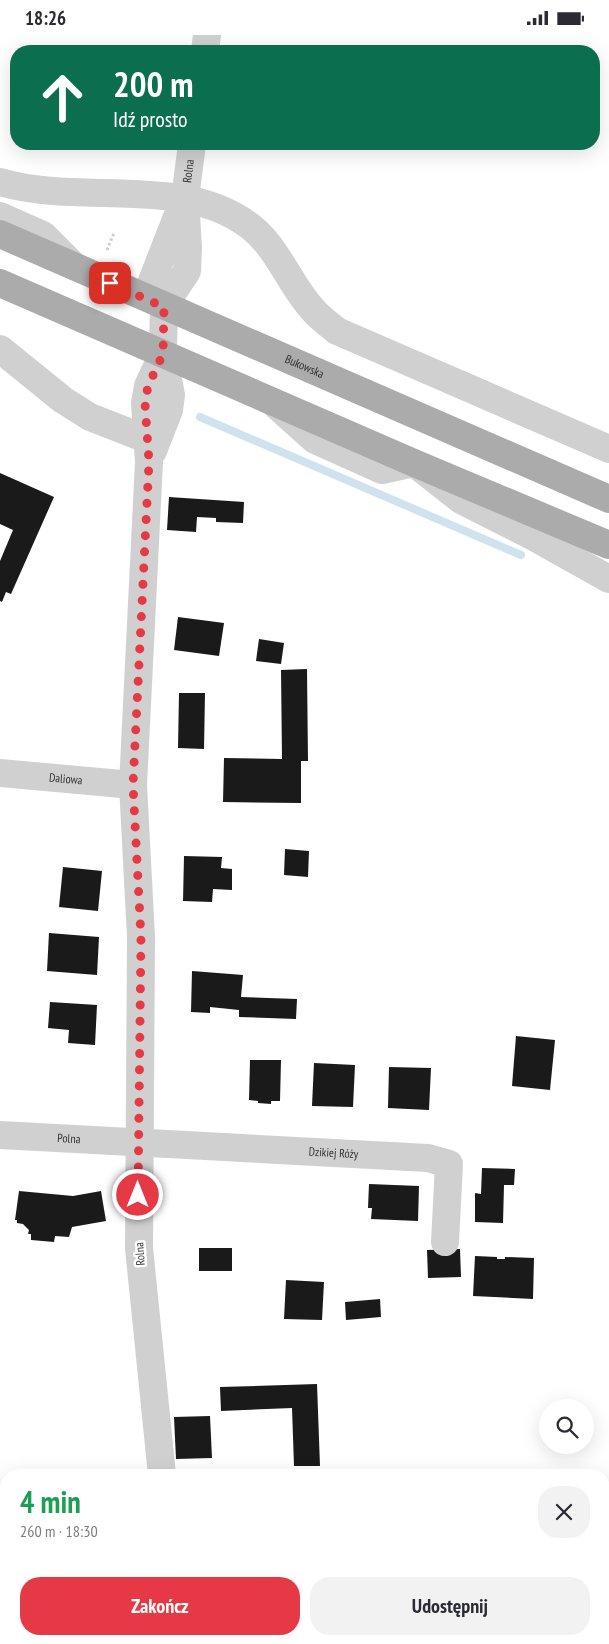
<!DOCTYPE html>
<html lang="pl">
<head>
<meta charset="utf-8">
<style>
  body { margin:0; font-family:"PT Sans Narrow",sans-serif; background:#f2f2f3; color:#2b2b33; height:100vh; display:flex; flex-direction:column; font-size:19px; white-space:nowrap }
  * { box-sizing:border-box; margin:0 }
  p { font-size:16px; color:#7c7c81 }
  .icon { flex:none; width:28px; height:28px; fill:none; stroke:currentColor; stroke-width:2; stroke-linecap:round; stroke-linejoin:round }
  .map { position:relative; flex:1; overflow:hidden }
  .side { position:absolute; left:0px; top:1434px; width:610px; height:176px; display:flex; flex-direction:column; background:#fff; border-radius:20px 20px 0 0; box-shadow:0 5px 20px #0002 }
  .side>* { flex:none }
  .banner { position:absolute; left:10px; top:10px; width:590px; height:105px; border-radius:20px; box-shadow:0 5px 20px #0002; background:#0b6e4f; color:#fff; overflow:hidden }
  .controls { position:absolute; left:539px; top:1364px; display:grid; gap:10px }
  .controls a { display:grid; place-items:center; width:55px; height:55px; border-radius:50%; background:#fff; box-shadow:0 5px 20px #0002; font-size:25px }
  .pin { position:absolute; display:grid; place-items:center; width:42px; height:42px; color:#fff; margin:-21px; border-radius:10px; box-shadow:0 2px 8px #0006 }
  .me { position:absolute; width:55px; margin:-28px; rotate:0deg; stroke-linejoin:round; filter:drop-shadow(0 0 4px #0008) }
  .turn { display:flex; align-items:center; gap:18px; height:105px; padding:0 20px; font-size:22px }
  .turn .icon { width:65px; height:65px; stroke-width:2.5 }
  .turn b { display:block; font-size:35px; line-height:42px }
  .round { display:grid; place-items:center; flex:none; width:52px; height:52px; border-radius:20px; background:#f2f2f3 }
  .overview { display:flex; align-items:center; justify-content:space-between; height:85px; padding:0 20px }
  h1 { font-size:30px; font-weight:800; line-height:38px; color:#1e9e55 }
  .button { display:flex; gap:10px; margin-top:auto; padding:10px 20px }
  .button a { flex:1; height:58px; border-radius:20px; background:#e63946; color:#fff; font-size:20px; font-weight:800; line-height:58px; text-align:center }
  .button a+a { background:#f2f2f3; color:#2b2b33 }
  .status { display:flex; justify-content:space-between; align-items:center; height:35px; padding:0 25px; background:#fff; direction:ltr }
  .status svg { height:14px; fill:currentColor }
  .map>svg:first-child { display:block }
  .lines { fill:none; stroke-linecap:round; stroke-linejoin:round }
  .stream { stroke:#cfe2ee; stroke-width:8 }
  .building { fill:#1a1a1a }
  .path { stroke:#cdcdcd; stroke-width:3; stroke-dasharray:2.5 2.5; stroke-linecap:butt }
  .minor { stroke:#d0d0d0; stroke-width:28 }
  .major { stroke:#ababab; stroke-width:28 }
  .route { stroke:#e63946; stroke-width:9; stroke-dasharray:0 16.2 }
  .labels { text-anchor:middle; stroke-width:5; stroke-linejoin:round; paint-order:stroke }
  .street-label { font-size:12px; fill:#333; stroke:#fff }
</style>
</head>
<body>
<div class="status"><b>18:26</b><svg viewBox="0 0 49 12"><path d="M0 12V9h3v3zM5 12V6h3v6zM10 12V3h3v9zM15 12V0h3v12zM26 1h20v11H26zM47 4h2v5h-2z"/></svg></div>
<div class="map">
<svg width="609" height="1609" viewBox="0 0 609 1609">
  <rect width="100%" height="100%" fill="#fff"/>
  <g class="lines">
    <polyline class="stream" points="200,382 521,520"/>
  </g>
  <g class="building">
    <polygon points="0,438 54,462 11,559 6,557 2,567 0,566 0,526 13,495 0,489"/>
    <polygon points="169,462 244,467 243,488 216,487 216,483 197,482 196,497 167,495"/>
    <polygon points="178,582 224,588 219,621 174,615"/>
    <polygon points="259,604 284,608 281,629 256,626"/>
    <polygon points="307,634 308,726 301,726 301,768 223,767 224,723 282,724 281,635"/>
    <polygon points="179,658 205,658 204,714 178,713"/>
    <polygon points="285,814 309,816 308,842 284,840"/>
    <polygon points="184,821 222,822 221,833 232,834 232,855 213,854 212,867 183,866"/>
    <polygon points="63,832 102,836 98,876 59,872"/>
    <polygon points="49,898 99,902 97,940 47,936"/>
    <polygon points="192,936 243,940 241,962 297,964 296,984 239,982 239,975 210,972 210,978 191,977"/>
    <polygon points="50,967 97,970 95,1010 68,1008 69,995 48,993"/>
    <polygon points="516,1001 555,1005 550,1055 512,1051"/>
    <polygon points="250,1025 281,1025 280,1066 271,1066 271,1069 258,1068 258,1066 249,1065"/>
    <polygon points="314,1028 355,1030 353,1072 312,1071"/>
    <polygon points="389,1032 431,1033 429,1075 388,1073"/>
    <polygon points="482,1133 515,1134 514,1150 504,1150 503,1188 475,1187 475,1158 481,1159"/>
    <polygon points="369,1149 419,1151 418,1186 371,1184 372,1173 368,1173"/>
    <polygon points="19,1156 73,1161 101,1156 106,1186 72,1192 69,1202 55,1201 54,1207 31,1205 31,1199 28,1199 29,1195 23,1189 17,1188 17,1185 15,1185"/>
    <rect x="199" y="1213" width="33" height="23"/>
    <polygon points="460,1214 461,1242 428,1243 427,1215"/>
    <polygon points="475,1221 497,1222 497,1224 505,1224 505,1222 534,1223 533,1264 473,1261"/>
    <polygon points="286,1245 324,1247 322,1285 284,1284"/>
    <polygon points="380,1264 381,1282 346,1285 345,1267"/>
    <polygon points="317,1349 320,1431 294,1431 292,1373 221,1376 220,1352"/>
    <polygon points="210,1381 212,1423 176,1424 174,1382"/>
    <polygon points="551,1604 587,1604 586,1609 550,1609"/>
  </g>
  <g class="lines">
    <polyline class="path" points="107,215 114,198"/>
    <g class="minor">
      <polyline points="205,16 207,0"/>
      <path d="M 0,147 C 78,171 184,139 251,192 C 279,214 290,251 314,276 C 321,284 330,290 337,296 L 609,414"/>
      <polyline points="0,181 43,200 74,231"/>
      <polyline points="164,271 150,251 182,169"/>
      <polyline points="0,314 63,365 90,382 136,400 148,398 159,399"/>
      <polyline points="276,370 315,405 382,435 414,428 461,465 534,502 609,544"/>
      <path id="s1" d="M 153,416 L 169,375 L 171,360 L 163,319 L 164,271 L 187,236 L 188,213 L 185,163 L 192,109"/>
      <path id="s2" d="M 0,738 L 133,750"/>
      <path id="s3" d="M 0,1100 L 428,1123 L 449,1129 L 445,1207"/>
      <polyline points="162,1440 139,1213 141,902 133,750 149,427 145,368 148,351 163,319"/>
      <polyline points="181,1604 182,1609"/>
    </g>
    <g class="major">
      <path id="s4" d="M 0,199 L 609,464"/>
      <polyline points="0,248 414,428 609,510"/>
    </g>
  </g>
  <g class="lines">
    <polyline class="route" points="110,248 164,272 163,319 148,351 145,368 149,427 133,750 141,902 138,1160"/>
  </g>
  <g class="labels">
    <g class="street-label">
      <text dy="4" stroke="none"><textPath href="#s1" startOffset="291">Rolna</textPath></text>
      <text dy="4" stroke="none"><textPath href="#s4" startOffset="332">Bukowska</textPath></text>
      <text dy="4" stroke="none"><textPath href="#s2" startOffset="66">Daliowa</textPath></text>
      <text dy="4" stroke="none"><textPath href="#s3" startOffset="69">Polna</textPath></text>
      <text dy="4" stroke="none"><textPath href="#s3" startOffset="334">Dzikiej Róży</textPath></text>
      <text transform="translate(140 1219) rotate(-94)" y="4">Rolna</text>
    </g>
  </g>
</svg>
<div class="controls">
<a><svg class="icon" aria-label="search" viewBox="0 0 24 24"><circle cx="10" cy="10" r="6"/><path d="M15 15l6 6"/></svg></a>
</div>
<div class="pin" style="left:110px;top:248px;background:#d93025"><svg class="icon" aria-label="arrive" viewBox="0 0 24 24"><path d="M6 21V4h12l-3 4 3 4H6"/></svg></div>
<svg class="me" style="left:138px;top:1160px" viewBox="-20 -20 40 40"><circle r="17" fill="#e63946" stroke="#fff" stroke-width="3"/><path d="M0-11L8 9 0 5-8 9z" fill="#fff"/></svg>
<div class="banner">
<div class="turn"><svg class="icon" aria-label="ahead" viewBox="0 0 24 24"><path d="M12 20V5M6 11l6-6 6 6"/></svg><div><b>200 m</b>Idź prosto</div></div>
</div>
<section class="side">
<div class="overview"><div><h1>4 min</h1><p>260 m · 18:30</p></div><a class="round"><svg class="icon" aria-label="close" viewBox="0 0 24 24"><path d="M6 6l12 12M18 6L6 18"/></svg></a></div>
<div class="button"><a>Zakończ</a><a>Udostępnij</a></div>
</section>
</div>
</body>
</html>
